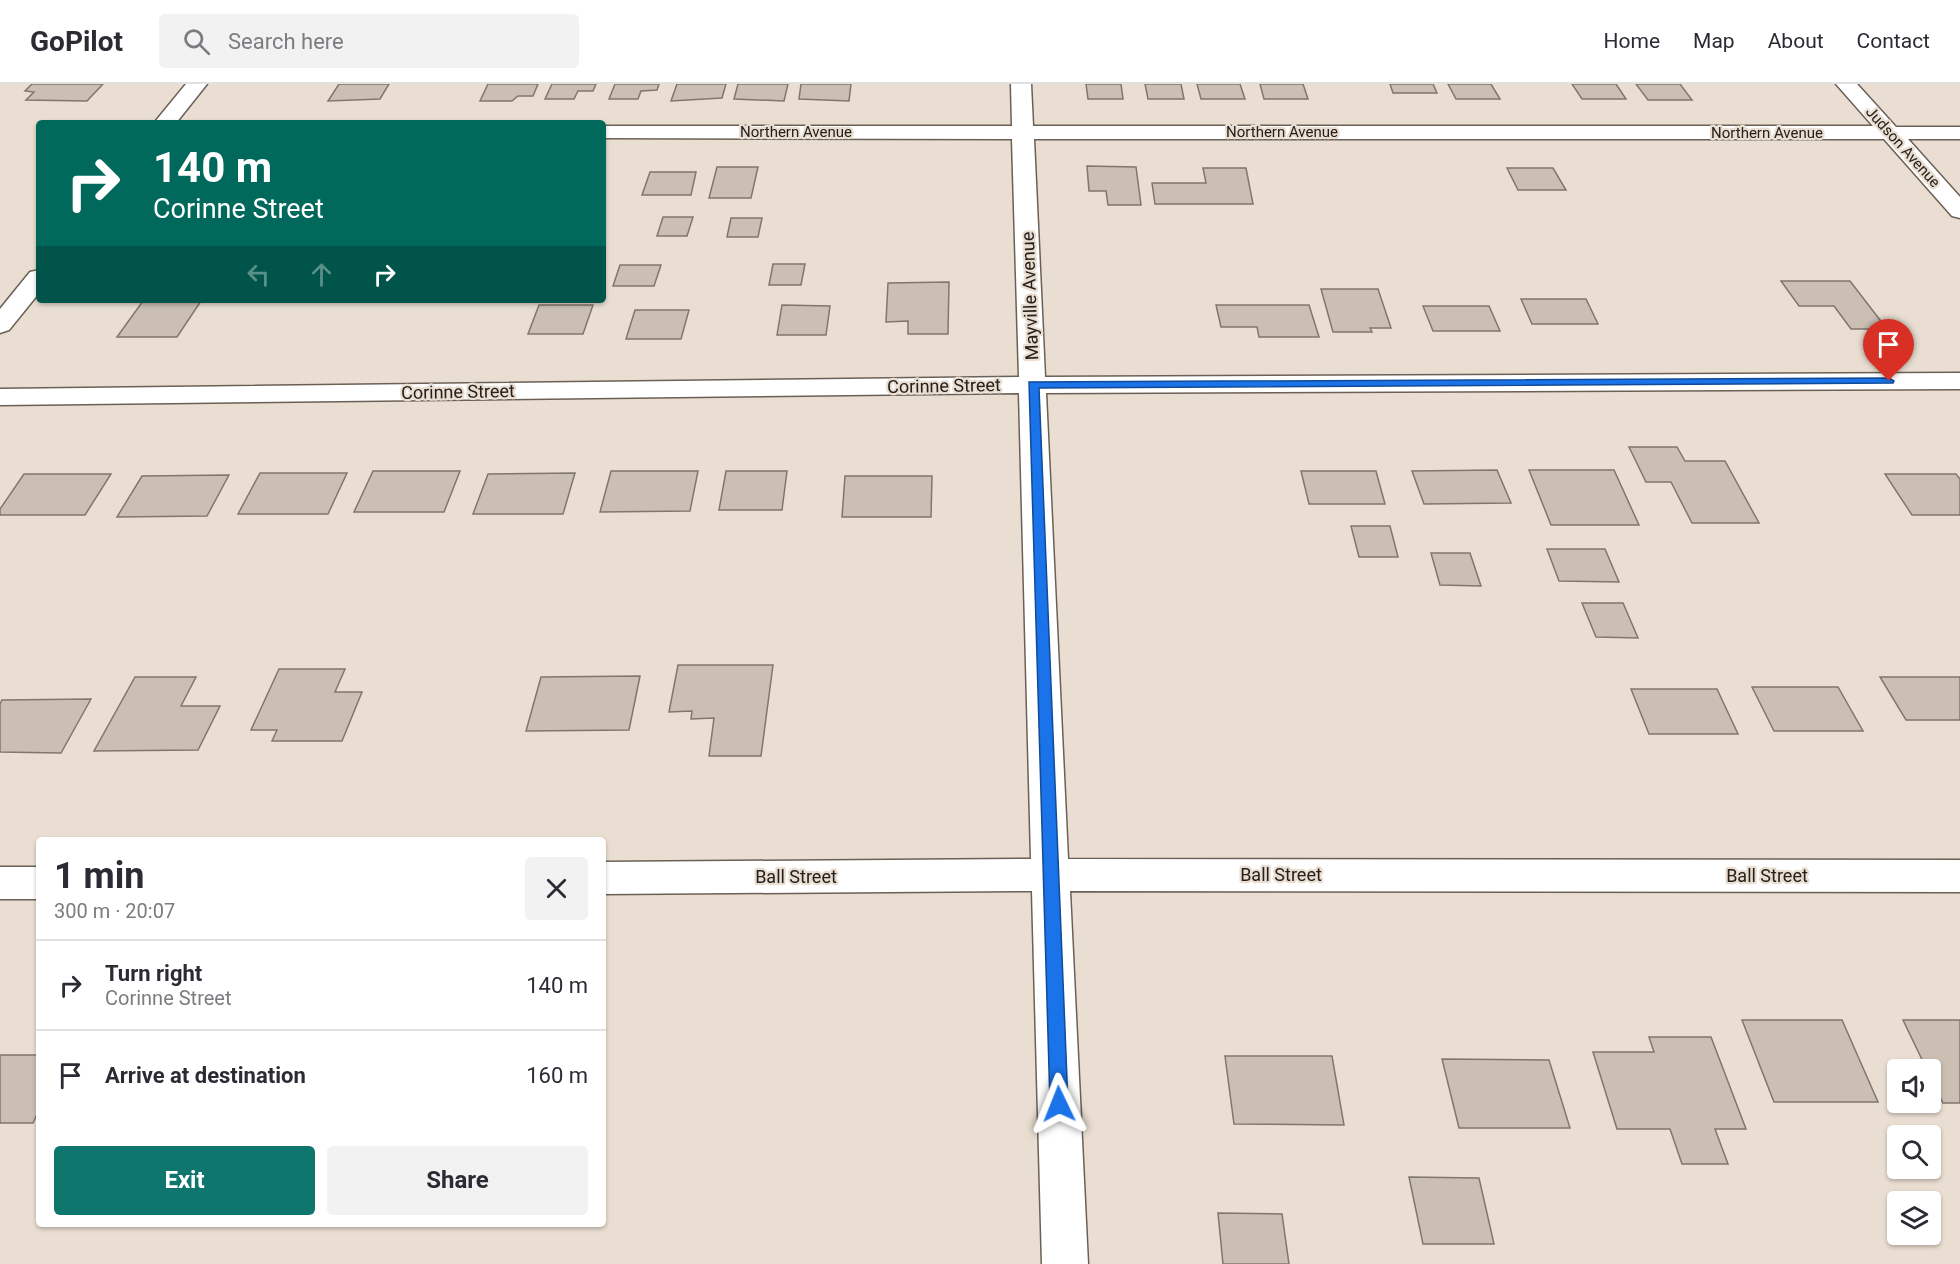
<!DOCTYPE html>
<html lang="en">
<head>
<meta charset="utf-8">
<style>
  body { margin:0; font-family:Roboto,sans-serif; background:#f2f2f3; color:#2b2b33; height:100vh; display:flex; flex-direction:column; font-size:22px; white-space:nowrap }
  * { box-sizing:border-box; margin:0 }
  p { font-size:20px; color:#7c7c81 }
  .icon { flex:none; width:33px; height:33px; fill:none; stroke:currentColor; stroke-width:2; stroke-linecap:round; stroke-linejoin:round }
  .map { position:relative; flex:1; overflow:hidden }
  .panel { position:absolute; left:36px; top:753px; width:570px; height:390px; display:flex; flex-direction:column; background:#fff; border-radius:6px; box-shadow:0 2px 4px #0004 }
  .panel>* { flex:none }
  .top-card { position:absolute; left:36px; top:36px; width:570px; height:183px; border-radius:6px; box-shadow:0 2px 4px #0004; background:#00695c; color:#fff; overflow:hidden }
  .fabs { position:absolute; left:1887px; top:975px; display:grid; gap:12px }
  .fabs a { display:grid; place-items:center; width:54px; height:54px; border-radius:6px; background:#fff; box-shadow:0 2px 4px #0004; font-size:30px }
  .pin { position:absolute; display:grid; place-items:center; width:51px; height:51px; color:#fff; margin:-62px -26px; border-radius:50% 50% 50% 0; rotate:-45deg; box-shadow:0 0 6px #0007 }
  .pin .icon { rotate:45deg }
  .me { position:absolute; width:66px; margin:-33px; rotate:358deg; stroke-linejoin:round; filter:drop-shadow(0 0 4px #0008) }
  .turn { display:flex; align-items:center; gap:21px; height:126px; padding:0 18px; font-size:27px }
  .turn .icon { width:78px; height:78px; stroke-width:2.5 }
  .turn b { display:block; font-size:42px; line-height:51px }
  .lanes { display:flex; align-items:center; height:57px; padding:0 18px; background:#0003; justify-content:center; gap:30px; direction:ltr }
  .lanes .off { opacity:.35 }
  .round { display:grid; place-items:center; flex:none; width:63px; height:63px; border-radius:6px; background:#f2f2f3 }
  .overview { display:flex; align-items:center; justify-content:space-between; height:102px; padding:0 18px }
  h1 { font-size:36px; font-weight:700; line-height:45px }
  .action { display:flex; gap:12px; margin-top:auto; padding:12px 18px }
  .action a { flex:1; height:69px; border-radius:6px; background:#0f766e; color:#fff; font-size:24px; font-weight:700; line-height:69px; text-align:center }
  .action a+a { background:#f2f2f3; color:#2b2b33 }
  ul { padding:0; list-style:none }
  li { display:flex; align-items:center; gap:18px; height:90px; padding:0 18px; border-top:2px solid #e1e1e2 }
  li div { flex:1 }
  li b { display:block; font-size:22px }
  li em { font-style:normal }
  header { display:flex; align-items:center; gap:36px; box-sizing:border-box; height:84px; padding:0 30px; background:#fff; border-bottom:2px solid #e1e1e2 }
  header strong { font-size:28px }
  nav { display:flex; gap:33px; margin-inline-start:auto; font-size:21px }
  .search { width:420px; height:54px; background:#f2f2f3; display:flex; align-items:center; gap:15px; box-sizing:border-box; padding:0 21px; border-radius:6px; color:#7c7c81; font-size:22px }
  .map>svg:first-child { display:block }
  .building { fill:#cbbfb4; stroke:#81766c; stroke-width:1.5 }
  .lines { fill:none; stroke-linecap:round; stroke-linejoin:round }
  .minor-casing { stroke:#6b6056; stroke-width:3 }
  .minor { fill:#fff; fill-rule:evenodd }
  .route { fill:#1a73e8; stroke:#114b97; stroke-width:1.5 }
  .labels { text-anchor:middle; stroke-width:4.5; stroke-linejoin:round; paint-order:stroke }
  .far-street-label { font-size:15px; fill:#25201c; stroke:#eaded2 }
  .street-label { font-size:18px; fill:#25201c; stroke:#eaded2 }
</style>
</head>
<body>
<header>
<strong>GoPilot</strong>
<div class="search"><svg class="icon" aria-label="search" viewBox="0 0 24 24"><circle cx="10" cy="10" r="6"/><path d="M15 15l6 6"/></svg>Search here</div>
<nav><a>Home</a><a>Map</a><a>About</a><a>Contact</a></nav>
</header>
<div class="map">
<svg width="1960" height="1180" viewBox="0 0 1960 1180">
  <rect width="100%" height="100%" fill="#eaded2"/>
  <g class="building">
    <polygon points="32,0 103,0 87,17 26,16 34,8 25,7"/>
    <polygon points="339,0 389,0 380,15 328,17"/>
    <polygon points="488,0 538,0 533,12 518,12 512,17 480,17"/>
    <polygon points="552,0 596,0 593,7 578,7 574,15 545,15"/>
    <polygon points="615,0 659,0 657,6 641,7 638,15 609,15"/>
    <polygon points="677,0 726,0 722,14 671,17"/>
    <polygon points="738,0 788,0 784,17 734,15"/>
    <polygon points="801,0 851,0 849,17 799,15"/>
    <polygon points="1086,0 1121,0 1123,15 1088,15"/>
    <polygon points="1145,0 1181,0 1184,15 1148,15"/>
    <polygon points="1197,0 1240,0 1245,15 1201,15"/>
    <polygon points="1260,0 1303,0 1308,15 1264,15"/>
    <polygon points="1390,0 1433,0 1437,9 1393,9"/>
    <polygon points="1448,0 1491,0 1500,15 1456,15"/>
    <polygon points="1572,0 1616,0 1626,15 1582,15"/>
    <polygon points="1636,0 1680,0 1692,16 1648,16"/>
    <polygon points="1087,82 1136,83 1141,121 1108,121 1106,107 1089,107"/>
    <polygon points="717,83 758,83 751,114 709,114"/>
    <polygon points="1203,84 1246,84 1253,120 1155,120 1152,99 1206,99"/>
    <polygon points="1507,84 1553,84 1566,106 1518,106"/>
    <polygon points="650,88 696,88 691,111 642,111"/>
    <polygon points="663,133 693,133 687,152 657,152"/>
    <polygon points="731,134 762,134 758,153 727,153"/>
    <polygon points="773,180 805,180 801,201 769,201"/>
    <polygon points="620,181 661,181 654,202 613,202"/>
    <polygon points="1781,197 1850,197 1887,245 1851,245 1834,222 1799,222"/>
    <polygon points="949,198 948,250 908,250 908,237 886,238 888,199"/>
    <polygon points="1321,205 1378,205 1391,244 1370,244 1372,248 1333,248"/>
    <polygon points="1521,215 1586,215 1598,240 1532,240"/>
    <polygon points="143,217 201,217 177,253 117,253"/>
    <polygon points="539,221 593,221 583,250 528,250"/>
    <polygon points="782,221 830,222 826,251 777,251"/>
    <polygon points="1216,221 1309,221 1319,253 1259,253 1257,243 1221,243"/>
    <polygon points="1423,222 1489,222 1500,247 1433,247"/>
    <polygon points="635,226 689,226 681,255 626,255"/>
    <polygon points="1629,363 1677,363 1685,377 1725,377 1759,439 1692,439 1671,398 1646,398"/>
    <polygon points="1497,386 1511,419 1424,420 1412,387"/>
    <polygon points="1529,386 1614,386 1639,441 1551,441"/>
    <polygon points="373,387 460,387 444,428 354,428"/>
    <polygon points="611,387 698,387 690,427 600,428"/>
    <polygon points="726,387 787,387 782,426 719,426"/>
    <polygon points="1301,387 1376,387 1385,420 1309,420"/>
    <polygon points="260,389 347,389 328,430 238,430"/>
    <polygon points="575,389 563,430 473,430 488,390"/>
    <polygon points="24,390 111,390 85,431 0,431 0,425"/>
    <polygon points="1885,390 1956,390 1960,395 1960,431 1912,431"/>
    <polygon points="229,391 207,432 117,433 142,392"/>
    <polygon points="845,392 932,392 931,433 842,433"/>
    <polygon points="1351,442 1390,442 1398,473 1359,473"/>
    <polygon points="1547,465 1605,465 1619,498 1559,497"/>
    <polygon points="1431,469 1470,469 1481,502 1440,501"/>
    <polygon points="1582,519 1623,519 1638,554 1596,553"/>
    <polygon points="678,581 773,581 761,672 709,672 714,634 691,635 692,627 669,628"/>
    <polygon points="279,585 345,585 335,608 362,608 342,657 272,657 277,646 251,646"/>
    <polygon points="640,592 629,646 526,647 541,593"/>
    <polygon points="135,593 196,593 181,622 220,622 198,666 94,667"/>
    <polygon points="1880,593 1960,593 1960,636 1906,636"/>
    <polygon points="1752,603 1838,603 1863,647 1774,647"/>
    <polygon points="1631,605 1717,605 1738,650 1649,650"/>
    <polygon points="91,615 61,669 0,668 0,620 2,616"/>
    <polygon points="1742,936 1842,936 1878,1018 1774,1018"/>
    <polygon points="1903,936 1960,936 1960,1019 1943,1019 1930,993 1930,986 1927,986"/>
    <polygon points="1649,953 1711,953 1746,1045 1715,1045 1728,1080 1682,1080 1670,1045 1617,1045 1593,968 1654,968"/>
    <polygon points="0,971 39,971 39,1026 33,1039 0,1039"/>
    <polygon points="1225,972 1332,972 1344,1041 1234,1040"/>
    <polygon points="1442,975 1549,976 1570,1044 1459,1044"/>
    <polygon points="1409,1093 1479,1094 1494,1160 1423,1160"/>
    <polygon points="1218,1129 1282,1130 1289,1180 1223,1180"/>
  </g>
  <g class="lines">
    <defs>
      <g id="minor">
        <polygon points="186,0 207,0 176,39 154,39"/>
        <polygon points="1011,0 1031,0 1033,42 1873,42 1836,0 1857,0 1896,43 1960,43 1960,55 1908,55 1960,113 1960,134 1952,132 1884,55 1034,55 1045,293 1960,289 1960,305 1046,309 1068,775 1960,776 1960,808 1070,807 1088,1180 1042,1180 1032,807 603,810 603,778 1031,775 1019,309 0,321 0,305 1019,293 1012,55 603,54 603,42 1012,42"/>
        <polygon points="39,186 39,209 9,246 0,249 0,225 30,188"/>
        <rect x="0" y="783" width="39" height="32"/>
      </g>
    </defs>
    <use href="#minor" class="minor-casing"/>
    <use href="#minor" class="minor"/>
  </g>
  <polygon class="route" points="1889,294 1894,297 1893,299 1039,304 1068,1020 1065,1026 1059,1028 1053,1026 1050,1020 1029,298"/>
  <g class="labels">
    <g class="far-street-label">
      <text x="796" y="53">Northern Avenue</text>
      <text x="1282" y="53">Northern Avenue</text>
      <text x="1767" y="54">Northern Avenue</text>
      <text transform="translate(1903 63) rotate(48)" y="5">Judson Avenue</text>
    </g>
    <g class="street-label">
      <text transform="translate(1030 212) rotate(-92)" y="6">Mayville Avenue</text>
      <text transform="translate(944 302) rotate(-1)" y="6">Corinne Street</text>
      <text transform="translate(458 308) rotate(-1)" y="6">Corinne Street</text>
      <text x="1281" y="797">Ball Street</text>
      <text x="1767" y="798">Ball Street</text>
      <text x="796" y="799">Ball Street</text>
    </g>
  </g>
</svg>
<div class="fabs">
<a><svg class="icon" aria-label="sound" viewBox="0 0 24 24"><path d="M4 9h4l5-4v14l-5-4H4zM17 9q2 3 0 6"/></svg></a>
<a><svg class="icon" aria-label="search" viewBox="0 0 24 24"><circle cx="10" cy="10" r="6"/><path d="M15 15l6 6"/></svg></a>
<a><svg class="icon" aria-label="layers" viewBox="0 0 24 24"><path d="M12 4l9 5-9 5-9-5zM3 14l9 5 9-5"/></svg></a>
</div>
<div class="pin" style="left:1889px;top:297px;background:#d93025"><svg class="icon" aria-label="arrive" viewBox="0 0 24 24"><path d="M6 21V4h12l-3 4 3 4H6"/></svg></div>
<svg class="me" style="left:1059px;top:1020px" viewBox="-20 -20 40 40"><path d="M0-17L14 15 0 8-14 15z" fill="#1a73e8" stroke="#fff" stroke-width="4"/></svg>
<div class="top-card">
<div class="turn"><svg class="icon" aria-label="right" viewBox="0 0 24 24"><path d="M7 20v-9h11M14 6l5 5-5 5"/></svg><div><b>140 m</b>Corinne Street</div></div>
<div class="lanes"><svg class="icon off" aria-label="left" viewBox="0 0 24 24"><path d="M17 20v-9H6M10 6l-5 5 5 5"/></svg><svg class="icon off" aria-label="ahead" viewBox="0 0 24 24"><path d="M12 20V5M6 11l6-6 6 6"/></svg><svg class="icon" aria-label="right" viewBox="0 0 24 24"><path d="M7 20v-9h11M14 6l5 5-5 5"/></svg></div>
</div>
<section class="panel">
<div class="overview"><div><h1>1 min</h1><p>300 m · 20:07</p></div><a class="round"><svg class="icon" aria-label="close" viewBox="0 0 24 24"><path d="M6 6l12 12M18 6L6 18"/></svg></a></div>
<ul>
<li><svg class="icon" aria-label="right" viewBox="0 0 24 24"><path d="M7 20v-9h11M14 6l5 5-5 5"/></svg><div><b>Turn right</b><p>Corinne Street</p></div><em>140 m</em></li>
<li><svg class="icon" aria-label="arrive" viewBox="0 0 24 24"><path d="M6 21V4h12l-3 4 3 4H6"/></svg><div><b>Arrive at destination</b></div><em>160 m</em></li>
</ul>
<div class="action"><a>Exit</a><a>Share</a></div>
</section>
</div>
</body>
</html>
